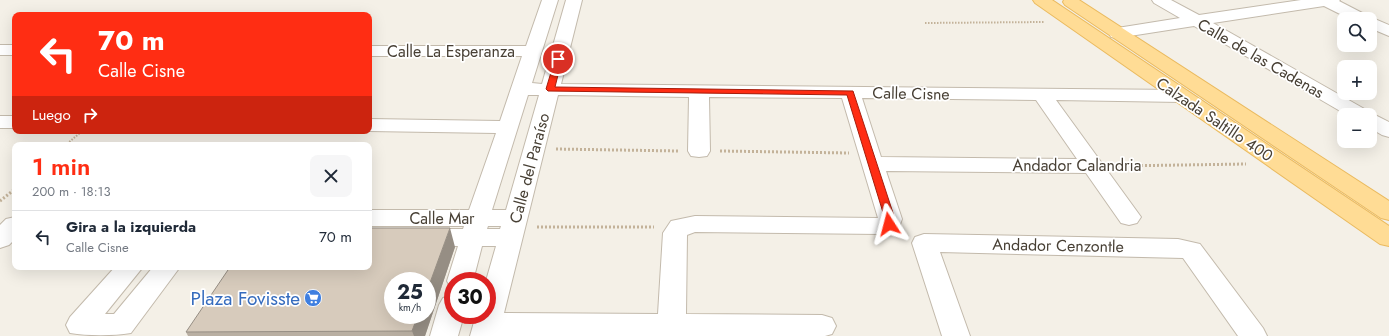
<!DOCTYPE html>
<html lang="es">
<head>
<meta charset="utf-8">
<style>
  body { margin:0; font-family:Jost,sans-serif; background:#f6f6f7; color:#1f2937; height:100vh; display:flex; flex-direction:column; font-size:15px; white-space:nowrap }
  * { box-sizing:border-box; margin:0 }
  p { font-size:13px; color:#747a83 }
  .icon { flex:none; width:22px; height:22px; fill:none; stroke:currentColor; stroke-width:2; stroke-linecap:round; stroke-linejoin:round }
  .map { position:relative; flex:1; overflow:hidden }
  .panel { position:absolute; left:12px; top:142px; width:360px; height:128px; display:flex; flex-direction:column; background:#fff; border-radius:8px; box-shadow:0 4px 16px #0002 }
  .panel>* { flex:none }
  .banner { position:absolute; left:12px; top:12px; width:360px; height:122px; border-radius:8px; box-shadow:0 4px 16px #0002; background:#ff2d13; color:#fff; overflow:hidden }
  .tools { position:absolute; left:1337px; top:12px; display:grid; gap:8px }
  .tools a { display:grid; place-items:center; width:40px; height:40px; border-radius:8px; background:#fff; box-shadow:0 4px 16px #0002; font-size:20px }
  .speed { position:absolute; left:384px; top:272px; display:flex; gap:8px; font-size:20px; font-weight:700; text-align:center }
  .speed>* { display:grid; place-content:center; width:52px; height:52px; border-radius:50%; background:#fff; box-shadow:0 4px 16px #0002; line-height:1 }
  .speed small { font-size:10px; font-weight:400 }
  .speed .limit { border:6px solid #d22; background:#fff; color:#111 }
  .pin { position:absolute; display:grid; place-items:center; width:34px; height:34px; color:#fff; margin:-17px; border:2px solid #fff; border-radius:50%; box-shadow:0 1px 4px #0007 }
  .me { position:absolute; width:44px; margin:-22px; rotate:351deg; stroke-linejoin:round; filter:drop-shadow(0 0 3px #0008) }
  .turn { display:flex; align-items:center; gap:14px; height:84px; padding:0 20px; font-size:18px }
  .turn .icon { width:52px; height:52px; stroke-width:2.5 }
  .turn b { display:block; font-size:28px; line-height:34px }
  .then { display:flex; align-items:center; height:38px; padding:0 20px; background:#0003; gap:8px; font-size:15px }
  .round { display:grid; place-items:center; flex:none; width:42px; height:42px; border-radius:8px; background:#f6f6f7 }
  .summary { display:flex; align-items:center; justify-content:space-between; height:68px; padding:0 20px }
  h1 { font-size:24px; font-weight:600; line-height:30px; color:#ff2d13 }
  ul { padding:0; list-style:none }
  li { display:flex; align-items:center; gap:12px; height:52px; padding:0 20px; border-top:1px solid #e0e1e3 }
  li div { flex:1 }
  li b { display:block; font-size:15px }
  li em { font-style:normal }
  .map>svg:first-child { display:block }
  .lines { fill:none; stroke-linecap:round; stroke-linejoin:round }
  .minor-casing { stroke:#c3baac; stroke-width:2 }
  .major-casing { stroke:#eaba5f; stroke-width:2 }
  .path-far1 { stroke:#c3b299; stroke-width:2; stroke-dasharray:1.5 1.5; stroke-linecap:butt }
  .path { stroke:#c3b299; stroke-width:3; stroke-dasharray:2 2; stroke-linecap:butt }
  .minor { fill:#fff; fill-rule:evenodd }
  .major { fill:#ffdc95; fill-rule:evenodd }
  .wall { fill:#b9afa2 }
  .shaded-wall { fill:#968e84 }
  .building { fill:#d7cbbc; stroke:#968e84 }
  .route { fill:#ff2d13; stroke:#a61d0c }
  .labels { text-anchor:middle; stroke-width:3.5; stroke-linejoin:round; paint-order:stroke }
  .street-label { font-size:16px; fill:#484035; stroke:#fff }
  .near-shop-label { font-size:19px; fill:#366cbe; stroke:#fff; text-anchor:end }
</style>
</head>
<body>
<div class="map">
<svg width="1389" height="336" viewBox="0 0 1389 336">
  <rect width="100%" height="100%" fill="#f4f0e7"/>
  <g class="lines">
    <defs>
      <g id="minor">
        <path d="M 542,0 L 558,0 L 532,83 L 542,84 L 566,0 L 582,0 L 561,84 L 1181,90 L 1188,92 L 1191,96 L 1188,100 L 1181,102 L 1056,100 L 1141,217 L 1137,223 L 1129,225 L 1121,223 L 1086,173 L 886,171 L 902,219 L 898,230 L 880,234 L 695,232 L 687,235 L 686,314 L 822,315 L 832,318 L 836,326 L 832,334 L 825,336 L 470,336 L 476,315 L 487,315 L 487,281 L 486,281 L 496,246 L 482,246 L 473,281 L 453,281 L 453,288 L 451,288 L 447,281 L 458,246 L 369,245 L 369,229 L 463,229 L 464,226 L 369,226 L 369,210 L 469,210 L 496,133 L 369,131 L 369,119 L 500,121 L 522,56 L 369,56 L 369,46 L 526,46 ZM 528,95 L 539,95 L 506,210 L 492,210 ZM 558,95 L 689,97 L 688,151 L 691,156 L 699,157 L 707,156 L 710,151 L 709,97 L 842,98 L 878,218 L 695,216 L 671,221 L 663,233 L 658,314 L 504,313 ZM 862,98 L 1036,100 L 1077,159 L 881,157 ZM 488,226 L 501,226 L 500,229 L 487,229 Z"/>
        <polygon points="1152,0 1171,0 1199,15 1301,0 1340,0 1339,1 1370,17 1389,25 1389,36 1370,28 1370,19 1350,19 1324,6 1213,23 1368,111 1370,114 1377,116 1389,122 1389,137 1382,135 1370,128 1370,115 1347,115 1194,26 1117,38 1111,37 1109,33 1111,29 1180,18 1154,3"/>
        <rect x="0" y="45" width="15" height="10"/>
        <rect x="0" y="116" width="15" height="12"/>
        <polygon points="15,217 15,239 9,245 0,248 0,225 6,219"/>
        <polygon points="924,234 1178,239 1200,244 1263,328 1267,336 1238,336 1183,258 940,252 970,336 942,336 912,243 915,237"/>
        <path d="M 115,267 L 143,267 L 105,314 L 114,314 L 153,267 L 180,267 L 131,333 C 113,336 88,336 70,333 L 66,325 L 70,317 Z"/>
        <polygon points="453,295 453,315 464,315 458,336 430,336 439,305 443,298"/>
      </g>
      <g id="major">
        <polygon points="1033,0 1052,0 1389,226 1389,246 1380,244 1035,3"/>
        <polygon points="1064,0 1079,0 1389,201 1389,220 1381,218 1065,5 1063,2"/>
      </g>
    </defs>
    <use href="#minor" class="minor-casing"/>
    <use href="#major" class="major-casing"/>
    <g class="path-far1">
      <polyline points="925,23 1044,22"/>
      <polyline points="67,144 82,131"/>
    </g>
    <g class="path">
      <polyline points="66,145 68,143"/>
      <polyline points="556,149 679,151"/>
      <polyline points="720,151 849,153"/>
      <polyline points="1117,166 1246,164"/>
      <polyline points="0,201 15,189"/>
      <polyline points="537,227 654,227"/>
    </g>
    <use href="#minor" class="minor"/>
    <use href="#major" class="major"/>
  </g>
  <polygon class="wall" points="455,247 425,336 188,336 186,332"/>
  <polygon class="shaded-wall" points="450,228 455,247 425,336 414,336 412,331 418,315 427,315 427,291"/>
  <polygon class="building" points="369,228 450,228 427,291 427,281 393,281 393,315 418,315 412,331 186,332 230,267 369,267"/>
  <polygon class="route" points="558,57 562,59 555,87 853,91 895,219 892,226 889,227 884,224 885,219 847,95 548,91 546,89 555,59"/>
  <defs>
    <symbol id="supermarket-disc" viewBox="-11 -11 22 22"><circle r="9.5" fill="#3f7fe0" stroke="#fff"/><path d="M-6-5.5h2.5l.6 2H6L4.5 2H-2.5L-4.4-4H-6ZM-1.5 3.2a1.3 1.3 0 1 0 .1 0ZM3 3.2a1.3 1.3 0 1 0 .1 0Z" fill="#fff"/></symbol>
  </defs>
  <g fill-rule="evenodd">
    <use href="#supermarket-disc" x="303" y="288" width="20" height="20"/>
  </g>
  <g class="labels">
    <g class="street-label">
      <text x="451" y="57">Calle La Esperanza</text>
      <text transform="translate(1261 58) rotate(30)" y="6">Calle de las Cadenas</text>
      <text transform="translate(911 93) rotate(1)" y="6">Calle Cisne</text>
      <text transform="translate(1215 119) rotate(34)" y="6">Calzada Saltillo 400</text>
      <text x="1077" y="171">Andador Calandria</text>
      <text transform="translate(529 168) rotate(-75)" y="6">Calle del Paraíso</text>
      <text x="442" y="224">Calle Mar</text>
      <text transform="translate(1058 245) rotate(1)" y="6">Andador Cenzontle</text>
    </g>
    <g class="near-shop-label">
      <text x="300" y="305">Plaza Fovisste</text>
    </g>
  </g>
</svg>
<div class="tools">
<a><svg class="icon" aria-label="search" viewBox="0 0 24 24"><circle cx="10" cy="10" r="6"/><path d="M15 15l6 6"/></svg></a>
<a>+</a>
<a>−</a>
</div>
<div class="speed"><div>25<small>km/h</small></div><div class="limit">30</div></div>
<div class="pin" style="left:558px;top:59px;background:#d93025"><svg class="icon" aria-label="arrive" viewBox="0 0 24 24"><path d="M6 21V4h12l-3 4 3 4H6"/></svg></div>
<svg class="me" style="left:889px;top:224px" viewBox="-20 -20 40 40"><path d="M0-17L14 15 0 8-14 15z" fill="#ff2d13" stroke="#fff" stroke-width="4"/></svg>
<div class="banner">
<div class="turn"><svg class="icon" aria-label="left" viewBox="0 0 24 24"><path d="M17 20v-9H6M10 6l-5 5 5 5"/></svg><div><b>70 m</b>Calle Cisne</div></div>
<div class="then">Luego<svg class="icon" aria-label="right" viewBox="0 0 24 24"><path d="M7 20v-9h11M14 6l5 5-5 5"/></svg></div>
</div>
<section class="panel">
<div class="summary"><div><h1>1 min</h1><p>200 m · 18:13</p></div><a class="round"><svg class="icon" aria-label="close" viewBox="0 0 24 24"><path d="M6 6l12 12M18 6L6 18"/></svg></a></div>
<ul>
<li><svg class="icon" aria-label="left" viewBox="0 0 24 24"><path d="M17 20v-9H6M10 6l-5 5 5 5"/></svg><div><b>Gira a la izquierda</b><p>Calle Cisne</p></div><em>70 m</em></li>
</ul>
</section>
</div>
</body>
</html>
